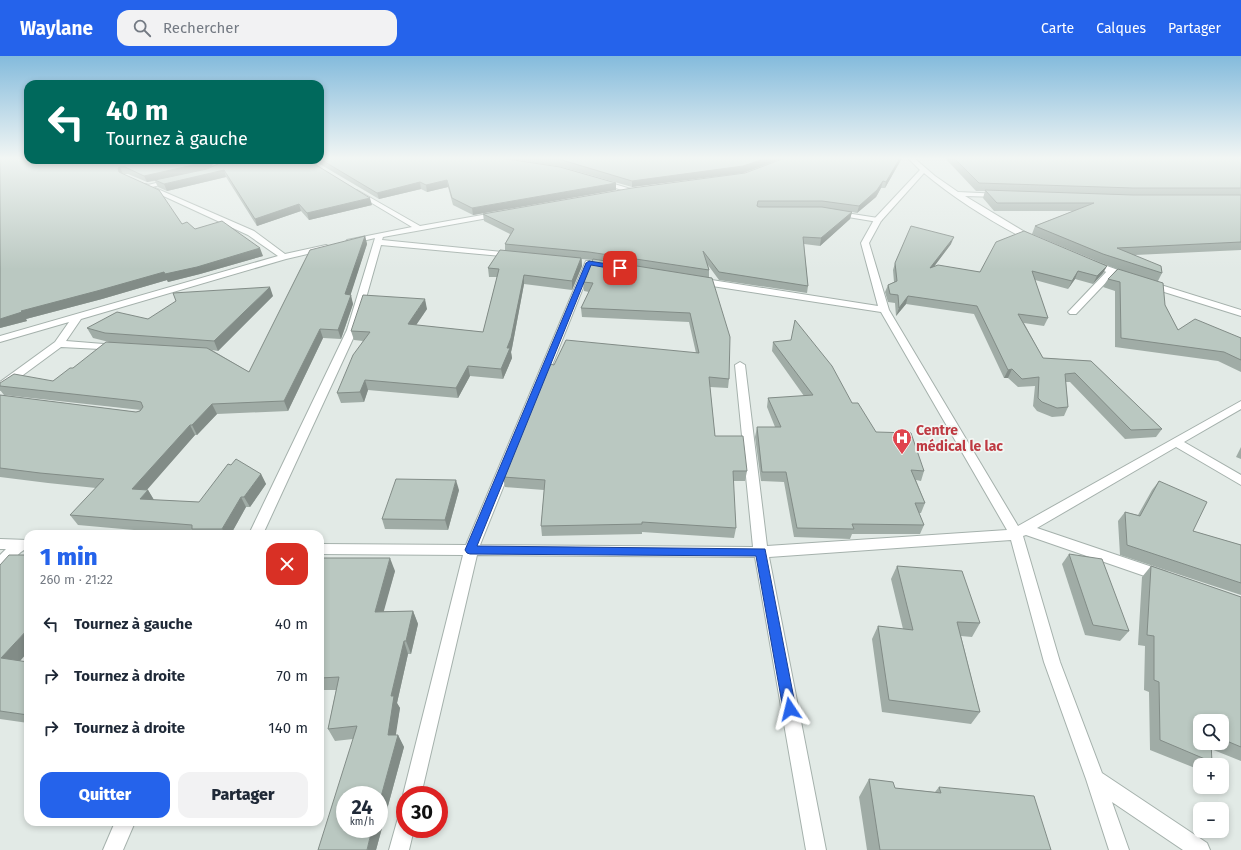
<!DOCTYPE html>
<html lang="fr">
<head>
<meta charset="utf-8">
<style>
  body { margin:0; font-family:"Fira Sans",sans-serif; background:#f2f2f3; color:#1f2937; height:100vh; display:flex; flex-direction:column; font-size:15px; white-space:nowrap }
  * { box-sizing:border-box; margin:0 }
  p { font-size:13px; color:#747a83 }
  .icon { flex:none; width:22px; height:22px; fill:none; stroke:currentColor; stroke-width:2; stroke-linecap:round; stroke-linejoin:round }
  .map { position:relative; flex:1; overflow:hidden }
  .details { position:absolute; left:24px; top:474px; width:300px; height:296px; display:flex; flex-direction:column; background:#fff; border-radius:12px; box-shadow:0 2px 6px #0003 }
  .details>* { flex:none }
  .top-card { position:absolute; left:24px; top:24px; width:300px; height:84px; border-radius:12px; box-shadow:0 2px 6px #0003; background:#00695c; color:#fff; overflow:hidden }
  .fabs { position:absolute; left:1193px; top:658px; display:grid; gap:8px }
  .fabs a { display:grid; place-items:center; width:36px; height:36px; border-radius:8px; background:#fff; box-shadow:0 2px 6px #0003; font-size:20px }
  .speed { position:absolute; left:336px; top:730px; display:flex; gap:8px; font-size:20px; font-weight:700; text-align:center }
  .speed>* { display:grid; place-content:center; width:52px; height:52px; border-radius:50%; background:#fff; box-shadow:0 2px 6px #0003; line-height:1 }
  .speed small { font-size:10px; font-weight:400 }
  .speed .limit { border:6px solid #d22; background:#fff; color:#111 }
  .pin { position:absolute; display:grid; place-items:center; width:34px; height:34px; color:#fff; margin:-17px; border-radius:8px; box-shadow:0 2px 6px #0006 }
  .me { position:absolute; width:44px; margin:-22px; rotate:350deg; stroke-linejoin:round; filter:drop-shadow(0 0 3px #0008) }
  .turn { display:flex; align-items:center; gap:14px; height:84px; padding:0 16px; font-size:18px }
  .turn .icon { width:52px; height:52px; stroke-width:2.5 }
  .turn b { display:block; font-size:28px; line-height:34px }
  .round { display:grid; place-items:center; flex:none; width:42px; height:42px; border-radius:12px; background:#f2f2f3 }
  .headline { display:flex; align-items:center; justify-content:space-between; height:68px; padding:0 16px }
  h1 { font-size:24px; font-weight:800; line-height:30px; color:#2563eb }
  .action { display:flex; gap:8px; margin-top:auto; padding:8px 16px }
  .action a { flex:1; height:46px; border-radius:12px; background:#2563eb; color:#fff; font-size:16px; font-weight:800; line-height:46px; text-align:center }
  .action a+a { background:#f2f2f3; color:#1f2937 }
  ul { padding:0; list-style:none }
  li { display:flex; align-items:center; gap:12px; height:52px; padding:0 16px }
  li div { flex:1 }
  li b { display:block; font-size:15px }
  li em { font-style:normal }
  header { display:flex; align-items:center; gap:24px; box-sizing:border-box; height:56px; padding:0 20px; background:#2563eb; color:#fff }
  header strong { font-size:19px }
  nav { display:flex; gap:22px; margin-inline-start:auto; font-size:14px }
  .search { width:280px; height:36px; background:#f2f2f3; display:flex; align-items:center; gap:10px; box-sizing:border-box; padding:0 14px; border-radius:12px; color:#747a83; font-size:15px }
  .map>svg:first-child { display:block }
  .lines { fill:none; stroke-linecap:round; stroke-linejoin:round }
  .service-casing { stroke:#a5b1ac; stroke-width:2 }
  .minor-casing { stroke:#a5b1ac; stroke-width:2 }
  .service { fill:#fff; fill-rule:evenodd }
  .minor { fill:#fff; fill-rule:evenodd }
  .wall { fill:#a0aca6; fill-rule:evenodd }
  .shaded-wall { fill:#828c87 }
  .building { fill:#bac8c1; stroke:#828c87 }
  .route { fill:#2563eb; stroke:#184099 }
  .labels { text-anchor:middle; stroke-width:3.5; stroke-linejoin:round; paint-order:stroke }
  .health-label { font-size:14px; font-weight:bold; fill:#be3a42; stroke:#f2f7f4; text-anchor:start }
</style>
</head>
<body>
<header>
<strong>Waylane</strong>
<div class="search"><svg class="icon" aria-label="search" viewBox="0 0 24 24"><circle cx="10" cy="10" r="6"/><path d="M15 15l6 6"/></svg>Rechercher</div>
<nav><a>Carte</a><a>Calques</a><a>Partager</a></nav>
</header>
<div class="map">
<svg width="1241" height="794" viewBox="0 0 1241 794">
  <rect width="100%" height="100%" fill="#e2eae6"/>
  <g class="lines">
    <defs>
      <g id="service">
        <polygon points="212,104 218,104 221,112 209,118 205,118 205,116 214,111"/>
        <polygon points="172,123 175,125 174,126 147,132 144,130"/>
        <polygon points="833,155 878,162 882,164 878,166 836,159 832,157"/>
        <polygon points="1111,213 1114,214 1115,216 1114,218 1076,258 1070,258 1068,256 1070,254 1108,214"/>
      </g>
      <g id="minor">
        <path d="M 908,102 L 914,102 L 935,120 L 958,136 L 1001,138 L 1003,139 L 999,141 L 965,140 L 1038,184 L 1034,186 L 1031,186 C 994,167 956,144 924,117 L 881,165 L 869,187 L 889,254 L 1018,470 L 1241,345 L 1241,353 L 1184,386 L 1241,419 L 1241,429 L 1176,391 L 1037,472 L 1167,516 L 1169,520 L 1167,524 L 1162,526 L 1026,479 L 1023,480 L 1060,606 L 1102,717 L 1207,787 L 1210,794 L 1183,794 L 1112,746 L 1129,794 L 1109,794 L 1086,723 L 1044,606 L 1011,484 L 769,501 L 826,794 L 806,794 L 755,501 L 477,499 L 421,739 L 405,739 L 405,745 L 403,739 L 463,499 L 320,498 L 320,488 L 466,489 L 586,205 L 589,205 L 593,207 L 480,489 L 753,491 L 735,309 L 740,306 L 745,309 L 767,490 L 1007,474 L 881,256 L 699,228 L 695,225 L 699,222 L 878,250 L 861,187 L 875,162 L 920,114 Z"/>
        <polygon points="601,124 634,134 635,135 632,137 599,127 598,126"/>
        <polygon points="146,128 254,175 285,198 326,189 330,191 329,193 286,203 81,263 66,285 116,289 120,290 121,292 120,294 61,291 4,333 0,334 0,326 55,286 69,266 0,286 0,280 278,200 248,179 144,131 144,129"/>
        <polygon points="357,134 420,170 499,156 503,158 499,160 383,181 382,184 512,197 516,199 512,201 381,189 357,274 263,478 249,478 347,274 375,182 350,188 346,186 347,184 412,171 355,137 354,136"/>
        <polygon points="1087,205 1093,205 1132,219 1133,221 1132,223 1126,223 1087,209 1086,207"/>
        <polygon points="1148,225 1241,254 1241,260 1145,230 1144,228"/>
        <path d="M 0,483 L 28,484 L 28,492 C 16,496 12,510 0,514 L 0,499 L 6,493 L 0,493 Z"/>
        <polygon points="405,759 405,773 414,773 409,794 389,794 398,762"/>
        <polygon points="115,766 135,766 123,794 103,794"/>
      </g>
    </defs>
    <use href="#service" class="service-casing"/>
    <use href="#minor" class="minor-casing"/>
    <use href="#service" class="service"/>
    <use href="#minor" class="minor"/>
  </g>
  <g class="wall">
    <polygon points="320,102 616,127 616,134 473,159 453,149 448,131 427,136 421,133 379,143 313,104 320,104"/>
    <polygon points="504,102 784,102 743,117 632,131 562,111"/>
    <polygon points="785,102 902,102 885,132 881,132 876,141 857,157 852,156 850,163 820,190 804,188 808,230 807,237 719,224 708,209 709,214 709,221 729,323 728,332 710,331 715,380 747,415 745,425 733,425 736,472 734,482 642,476 642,478 542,480 541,470 544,434 505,431 503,421 554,309 696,297 689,266 582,261 581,252 589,236 584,235 583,226 592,204 582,203 582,210 572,234 524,228 512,292 511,296 512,302 503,323 470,320 458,342 368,334 364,346 341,347 337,337 363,285 354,284 351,275 427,253 416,269 483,276 497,221 489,221 488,212 505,194 505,188 510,178 484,165 483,158 745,117"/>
    <polygon points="945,102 1241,102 1241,194 1135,199 1162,217 1158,225 1165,249 1178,274 1241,282 1241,316 1218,305 1115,291 1115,235 1103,231 1108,223 1117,213 1099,206 1032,178 1035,170 1073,155 994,155 983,142 985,135 976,135"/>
    <polygon points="28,104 211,104 212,110 218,108 372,149 309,164 301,155 257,170 226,121 167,135 158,131 155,125 147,126 128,118 123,118 182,168 263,200 200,218 168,226 167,224 102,243 26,263 27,265 0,272"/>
    <polygon points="365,180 367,188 350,239 353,248 341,283 323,282 288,355 217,358 197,379 195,379 146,434 148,434 154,444 199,446 261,418 266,428 250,451 246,451 231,478 179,478 78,469 70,459 96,432 48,427 0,421 0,339 136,356 141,354 4,339 0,334 0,327 53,325 73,312 109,286 93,282 87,272 148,263 273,240 218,295 212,294 249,316"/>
    <polygon points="951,188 934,210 980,216 1107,210 1103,217 1093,228 1075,223 1068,233 1035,224 1048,262 1044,270 1024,267 1043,302 1091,305 1162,373 1156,381 1125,383 1070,326 1066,326 1068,351 1064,360 1052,361 1037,355 1033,350 1035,330 1018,331 1008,322 1004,322 974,258 906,248 896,260 895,247 888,246 885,236 888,229 894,226 893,214 895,207"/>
    <polygon points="773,286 852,347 876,376 924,415 921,425 916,424 925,447 921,457 919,457 924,469 920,478 852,478 850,483 794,481 784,426 761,425 755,381 757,371 775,371 767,351 768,342 804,340 772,295"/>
    <polygon points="1241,391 1241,403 1236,401"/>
    <polygon points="1159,425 1193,475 1241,489 1241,539 1120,499 1118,465 1125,456 1138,459 1152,434"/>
    <polygon points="459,434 448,474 385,473 382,463"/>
    <polygon points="1069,498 1129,575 1120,585 1085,579 1062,508"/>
    <polygon points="320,502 395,515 383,555 413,555 418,568 411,598 408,598 397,647 400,652 395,679 398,679 404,691 376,794 353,683 335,685 328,673 336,634 322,634 320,632"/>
    <polygon points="0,509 20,605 28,606 28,667 0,663"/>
    <polygon points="897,510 980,567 972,581 961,580 980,656 971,668 882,656 872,583 878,570 903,573 891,523"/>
    <path d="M 1151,510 L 1241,541 L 1241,705 L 1211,693 L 1212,706 L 1208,709 L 1200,709 L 1200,714 L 1150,694 L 1149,636 L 1144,634 L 1145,590 L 1138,589 L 1142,521 ZM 1222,665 L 1222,687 L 1200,687 Z"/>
    <polygon points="869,723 895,732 935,736 939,731 1051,794 867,794 859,741"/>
  </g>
  <g class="shaded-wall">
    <polygon points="767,102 784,102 743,117 632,131 632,125"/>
    <polygon points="900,102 902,102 885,132 886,126"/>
    <polygon points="209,104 211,104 212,110 205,114 147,126 144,120"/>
    <polygon points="120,111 123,118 119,116 118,112"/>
    <polygon points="224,114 226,121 167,135 164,128"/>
    <polygon points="447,124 448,131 427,136 426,129"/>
    <polygon points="883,125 881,132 876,141 857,157 859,150"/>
    <polygon points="420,126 421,133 379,143 377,137"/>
    <polygon points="616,127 616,134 473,159 472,152"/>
    <polygon points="370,142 372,149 309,164 307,157"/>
    <polygon points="299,148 301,155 257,170 255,163"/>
    <polygon points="852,156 850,163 820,190 821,182"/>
    <polygon points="365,180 367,188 348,247 345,238"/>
    <polygon points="954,181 951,188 927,220 930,212"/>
    <polygon points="260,192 263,200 200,218 168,226 167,224 102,243 26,263 27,265 0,272 0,263 21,255 164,216"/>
    <polygon points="581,202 582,210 572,234 572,225"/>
    <polygon points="1107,210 1103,217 1093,228 1097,220"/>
    <polygon points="1078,215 1075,223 1068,233 1072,225"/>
    <polygon points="524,219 524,228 512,292 511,296 512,302 503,323 501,313 507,292"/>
    <polygon points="270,231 273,240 218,295 214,285"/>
    <polygon points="351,239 353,248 341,283 338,274"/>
    <polygon points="908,240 906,248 896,260 899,252"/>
    <polygon points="425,243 427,253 410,278 408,268"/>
    <polygon points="320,273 323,282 288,355 284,345"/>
    <polygon points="468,310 470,320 458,342 456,332"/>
    <polygon points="1012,313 1008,322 1004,322 1008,314"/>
    <polygon points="365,324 368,334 364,346 360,336"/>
    <polygon points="212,348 217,358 197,379 192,369"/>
    <polygon points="190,369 195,379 139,443 132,433"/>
    <polygon points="261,418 266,428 250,451 244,441"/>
    <polygon points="456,424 459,434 448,474 445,464"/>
    <polygon points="148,434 154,444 140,443"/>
    <polygon points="241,441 246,451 231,478 225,478 222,473"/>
    <polygon points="390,502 395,515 380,569 375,556"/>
    <polygon points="413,555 418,568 411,598 406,585"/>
    <polygon points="28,573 28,596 13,613 1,602"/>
    <polygon points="404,585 408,598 397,647 400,652 394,691 388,679 391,640"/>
    <polygon points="398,679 404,691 376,794 367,794 372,773 379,773 379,748"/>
  </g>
  <g class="building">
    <polygon points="0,102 28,102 28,104 209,104 202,107 144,120 125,111 120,111 118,112 119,116 159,134 182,168 187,166 195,173 222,165 260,192 197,211 165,218 164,216 97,235 21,255 22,256 0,263"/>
    <polygon points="320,102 501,102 560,111 616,127 472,152 452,142 447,124 426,129 420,126 377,137 320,103"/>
    <polygon points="545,102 767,102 743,110 632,125 562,104"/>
    <polygon points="785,102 900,102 886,126 883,125 877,134 859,150 822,145 758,145 757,150 759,151 822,151 852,156 821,182 803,181 808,230 719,216 703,195 709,214 589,196 505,188 514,173 483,158 632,132 745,117"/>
    <polygon points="954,102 1241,102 1241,132 1133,132 979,127"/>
    <polygon points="220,104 308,104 370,142 307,157 299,148 255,163 224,114 164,128 155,124 207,113 218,108 220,105"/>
    <polygon points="985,134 1133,139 1241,139 1241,186 1117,192 1161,210 1162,217 1103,198 1035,170 1094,147 997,147"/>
    <polygon points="911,170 954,181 930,212 938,209 980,216 996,186 1024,175 1107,210 1097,220 1078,215 1072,225 1032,215 1048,262 1018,258 1043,302 1091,305 1162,373 1131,374 1075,317 1065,318 1068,351 1057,352 1042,346 1038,342 1039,321 1022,323 1012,313 1008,314 977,250 908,240 899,252 898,239 890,238 888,229 897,225 895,207"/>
    <polygon points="365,180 345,238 351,239 338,274 320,273 284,345 212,348 192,369 190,369 132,433 148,434 140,443 199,446 228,408 231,409 236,403 261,418 244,441 241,441 222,473 192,473 192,469 70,459 104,423 40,417 0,412 0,339 136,356 140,355 143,351 141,346 136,345 0,330 0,327 14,318 53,325 70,312 73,312 106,286 207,292 249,316 310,194"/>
    <polygon points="500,194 581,202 572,225 524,219 511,282 507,292 510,292 501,313 468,310 456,332 365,324 360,336 337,337 353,299 370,276 351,275 363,239 425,243 408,268 483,276 499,213 488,212"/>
    <polygon points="593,203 712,222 730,281 729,323 709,321 715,380 743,380 747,415 733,415 736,472 642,466 642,468 541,470 545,424 503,421 550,308 554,309 566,284 699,297 690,257 581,252 593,227 583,226"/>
    <polygon points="1118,213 1163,227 1165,249 1178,274 1195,263 1241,282 1241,304 1224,296 1121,282 1120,226 1108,223"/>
    <polygon points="270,231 214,285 105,277 87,272 117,256 148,263 176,245 173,237"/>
    <polygon points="795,264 832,310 852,347 858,347 876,376 911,377 924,415 911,414 925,447 915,447 924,469 852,468 854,473 797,472 786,416 762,416 757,371 781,371 768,342 813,339 773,286 791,284"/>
    <polygon points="396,423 456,424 445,464 382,463"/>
    <polygon points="1159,425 1207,446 1193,475 1241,489 1241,527 1127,489 1125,456 1140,460"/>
    <polygon points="1069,498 1102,503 1129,575 1093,569"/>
    <polygon points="9,499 28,499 28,573 1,602 28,606 28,659 0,655 0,509"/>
    <polygon points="320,502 390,502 375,556 413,555 406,585 404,585 391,640 394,640 388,679 398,679 379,748 379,739 345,739 345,773 372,773 367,794 318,794 357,670 328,673 339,621 320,622 320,605 322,599 320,599"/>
    <polygon points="897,510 962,515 980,567 957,566 980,656 889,644 878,570 913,574"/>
    <polygon points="1151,510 1241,541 1241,691 1222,683 1222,665 1200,665 1200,687 1211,687 1212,706 1160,684 1159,626 1154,624 1154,580 1147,579"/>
    <polygon points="869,723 893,726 895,732 941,737 939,731 1034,740 1051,794 880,794"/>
  </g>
  <linearGradient id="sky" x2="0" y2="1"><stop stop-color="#84bbdc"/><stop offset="0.48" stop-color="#f2f6f4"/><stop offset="1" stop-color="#f2f6f4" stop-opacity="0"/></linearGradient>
  <rect width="1241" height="213" fill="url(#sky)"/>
  <polygon class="route" points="589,205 620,210 623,212 620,214 591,209 477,490 765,493 796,653 794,657 790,659 785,657 783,653 756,500 470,498 467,497 465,494 586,207"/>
  <defs>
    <symbol id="hospital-pin" viewBox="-11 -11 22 30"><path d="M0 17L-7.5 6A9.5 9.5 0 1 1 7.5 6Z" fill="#e0444e" stroke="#f2f7f4"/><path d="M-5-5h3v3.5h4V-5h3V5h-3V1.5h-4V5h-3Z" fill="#fff"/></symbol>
  </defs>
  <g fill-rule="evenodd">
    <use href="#hospital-pin" x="891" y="371" width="22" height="30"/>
  </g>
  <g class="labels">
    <g class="health-label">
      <text x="916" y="379">Centre<tspan x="916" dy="16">médical le lac</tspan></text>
    </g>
  </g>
</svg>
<div class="fabs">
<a><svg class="icon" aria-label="search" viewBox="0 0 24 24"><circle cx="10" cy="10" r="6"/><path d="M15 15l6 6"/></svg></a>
<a>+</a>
<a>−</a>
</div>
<div class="speed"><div>24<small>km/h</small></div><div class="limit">30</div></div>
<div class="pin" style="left:620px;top:212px;background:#d93025"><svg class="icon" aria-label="arrive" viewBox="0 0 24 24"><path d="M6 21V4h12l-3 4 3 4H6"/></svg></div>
<svg class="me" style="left:790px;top:653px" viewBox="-20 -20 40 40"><path d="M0-17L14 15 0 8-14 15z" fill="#2563eb" stroke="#fff" stroke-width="4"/></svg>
<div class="top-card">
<div class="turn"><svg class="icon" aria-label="left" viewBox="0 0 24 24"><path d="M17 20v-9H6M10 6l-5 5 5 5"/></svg><div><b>40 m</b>Tournez à gauche</div></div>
</div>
<section class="details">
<div class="headline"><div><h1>1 min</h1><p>260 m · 21:22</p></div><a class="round" style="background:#d93025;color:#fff"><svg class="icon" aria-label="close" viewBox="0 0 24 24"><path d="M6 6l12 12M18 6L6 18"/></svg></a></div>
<ul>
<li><svg class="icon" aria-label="left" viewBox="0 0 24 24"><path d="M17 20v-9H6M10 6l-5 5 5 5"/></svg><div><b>Tournez à gauche</b></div><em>40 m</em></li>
<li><svg class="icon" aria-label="right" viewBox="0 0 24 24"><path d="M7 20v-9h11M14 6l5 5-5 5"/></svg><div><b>Tournez à droite</b></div><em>70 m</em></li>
<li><svg class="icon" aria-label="right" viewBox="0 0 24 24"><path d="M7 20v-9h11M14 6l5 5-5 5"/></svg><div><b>Tournez à droite</b></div><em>140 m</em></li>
</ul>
<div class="action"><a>Quitter</a><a>Partager</a></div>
</section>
</div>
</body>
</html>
